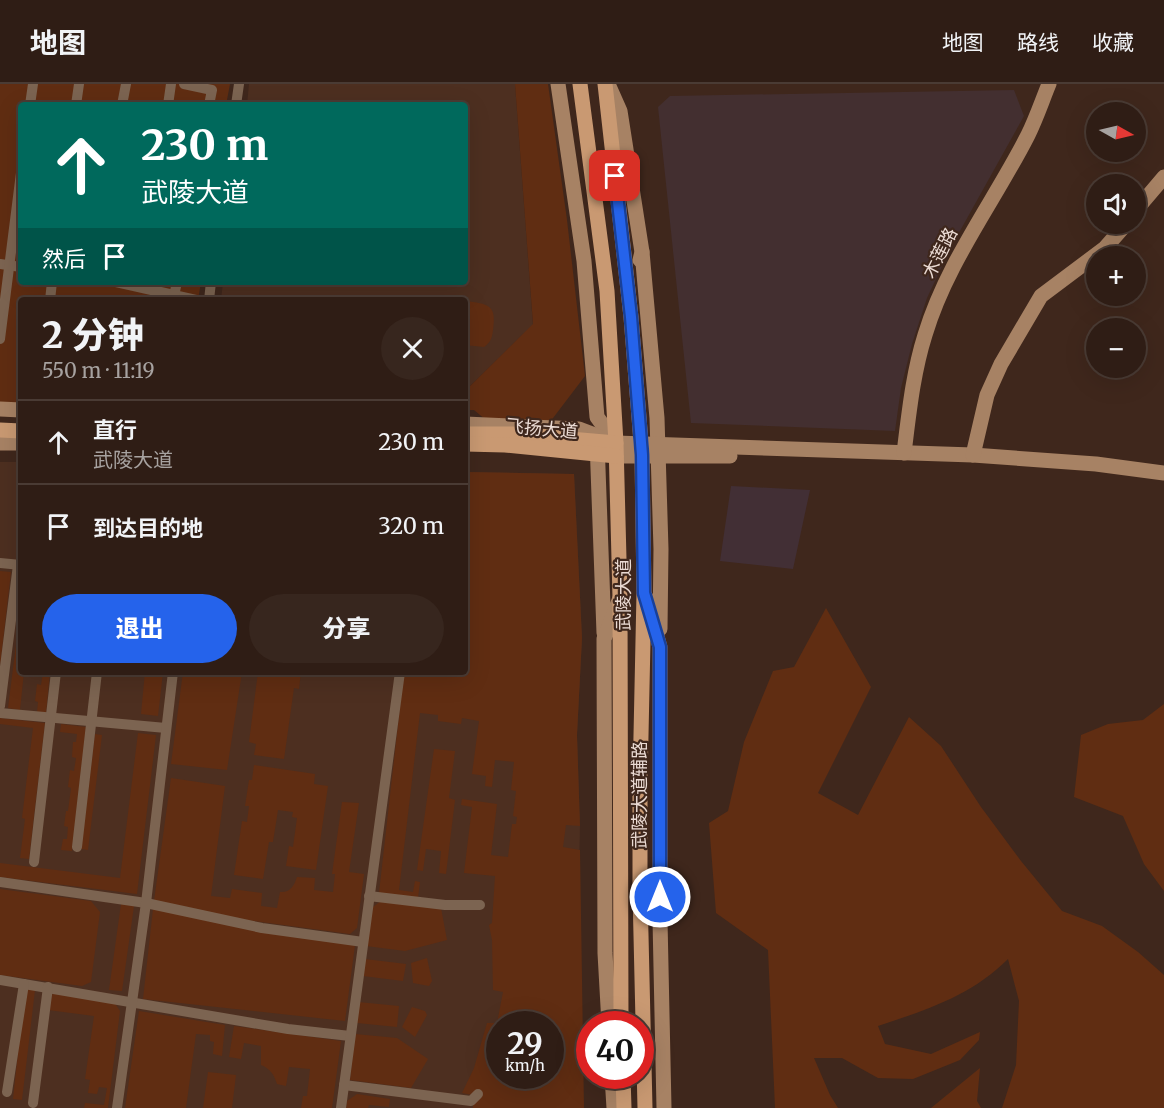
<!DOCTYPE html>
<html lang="zh">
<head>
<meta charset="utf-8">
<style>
  body { margin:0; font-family:Merriweather,"Noto Sans SC",serif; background:#37261e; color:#f1f3f6; height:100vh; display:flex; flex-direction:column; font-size:22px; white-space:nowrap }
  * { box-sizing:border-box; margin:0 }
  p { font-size:20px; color:#a7a2a0 }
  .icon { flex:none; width:33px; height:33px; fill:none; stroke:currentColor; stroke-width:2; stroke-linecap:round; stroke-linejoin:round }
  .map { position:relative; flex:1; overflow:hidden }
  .panel { position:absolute; left:18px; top:213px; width:450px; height:378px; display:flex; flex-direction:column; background:#2f1d15; border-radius:6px; box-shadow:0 6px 24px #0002,0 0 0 2px #4a3b34 }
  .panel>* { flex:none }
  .top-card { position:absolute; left:18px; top:18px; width:450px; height:183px; border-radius:6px; box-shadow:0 6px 24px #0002,0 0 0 2px #4a3b34; background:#00695c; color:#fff; overflow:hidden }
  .needle { width:39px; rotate:98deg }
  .tools { position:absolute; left:1086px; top:18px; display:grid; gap:12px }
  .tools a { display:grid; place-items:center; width:60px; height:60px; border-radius:50%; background:#2f1d15; box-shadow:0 6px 24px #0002,0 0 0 2px #4a3b34; font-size:30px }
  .speed { position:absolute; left:486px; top:927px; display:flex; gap:12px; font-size:30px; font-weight:700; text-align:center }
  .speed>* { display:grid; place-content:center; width:78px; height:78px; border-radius:50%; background:#2f1d15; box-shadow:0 6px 24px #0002,0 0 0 2px #4a3b34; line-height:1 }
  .speed small { font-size:15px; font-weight:400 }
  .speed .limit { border:9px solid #d22; background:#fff; color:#111 }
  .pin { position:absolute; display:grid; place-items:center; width:51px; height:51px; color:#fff; margin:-26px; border-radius:12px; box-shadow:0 3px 9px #0006 }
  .me { position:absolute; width:66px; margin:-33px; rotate:0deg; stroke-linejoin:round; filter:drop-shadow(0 0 4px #0008) }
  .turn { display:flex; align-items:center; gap:21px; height:126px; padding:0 24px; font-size:27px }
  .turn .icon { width:78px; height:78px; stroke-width:2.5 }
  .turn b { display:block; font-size:42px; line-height:51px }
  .then { display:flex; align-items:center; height:57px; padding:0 24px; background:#0003; gap:12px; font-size:22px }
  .round { display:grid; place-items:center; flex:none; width:63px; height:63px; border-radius:32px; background:#37261e }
  .overview { display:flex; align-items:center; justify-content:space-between; height:102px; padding:0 24px }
  h1 { font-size:36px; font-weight:800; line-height:45px }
  .primary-button { display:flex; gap:12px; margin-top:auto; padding:12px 24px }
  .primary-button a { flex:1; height:69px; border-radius:36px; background:#2563eb; color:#fff; font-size:24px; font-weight:800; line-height:69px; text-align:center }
  .primary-button a+a { background:#37261e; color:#f1f3f6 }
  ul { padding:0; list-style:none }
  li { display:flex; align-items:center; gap:18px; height:84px; padding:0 24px; border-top:2px solid #4a3b34 }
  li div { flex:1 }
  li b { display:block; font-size:22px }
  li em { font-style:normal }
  header { display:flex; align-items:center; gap:36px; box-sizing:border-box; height:84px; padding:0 30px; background:#2f1d15; border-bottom:2px solid #4a3b34 }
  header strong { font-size:28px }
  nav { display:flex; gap:33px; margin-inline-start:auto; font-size:21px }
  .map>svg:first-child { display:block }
  .commercial { fill:#422f35 }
  .built { fill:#4d2f20; fill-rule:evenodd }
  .medical { fill:#432f30 }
  .green { fill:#602d12; fill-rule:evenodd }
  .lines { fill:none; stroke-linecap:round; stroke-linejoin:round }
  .street { stroke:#7c6451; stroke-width:10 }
  .secondary { stroke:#a78264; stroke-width:15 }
  .primary { stroke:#c99972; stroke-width:15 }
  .route-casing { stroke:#184099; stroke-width:15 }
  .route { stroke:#2563eb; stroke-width:10 }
  .labels { text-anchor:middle; stroke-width:4.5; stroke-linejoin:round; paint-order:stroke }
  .street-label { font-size:18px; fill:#ebdbd4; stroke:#3f271c }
</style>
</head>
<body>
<header>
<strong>地图</strong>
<nav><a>地图</a><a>路线</a><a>收藏</a></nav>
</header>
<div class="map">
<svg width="1164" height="1024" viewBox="0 0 1164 1024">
  <rect width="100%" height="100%" fill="#3f271c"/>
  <polygon class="commercial" points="731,402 810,406 793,485 720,477"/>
  <g class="built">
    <polygon points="249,0 515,0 533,241 465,307 465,216 221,216 223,198 465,198 465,21 247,21"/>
    <path d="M 0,378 L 21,378 L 21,588 L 465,588 L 465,388 L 574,390 L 582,554 L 577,651 L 580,742 L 578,842 L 583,1024 L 0,1024 ZM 500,940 L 550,940 L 550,992 L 500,992 Z"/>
  </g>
  <polygon class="medical" points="1014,6 1024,32 951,163 927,214 912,260 901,304 895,347 691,339 658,23 670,12"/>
  <g class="green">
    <polygon points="0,0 230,0 226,21 21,21 21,198 201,198 198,216 21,216 21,321 0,320"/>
    <polygon points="515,0 548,0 567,136 585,292 550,338 486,336 474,326 465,326 465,307 533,240"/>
    <path d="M 465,217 C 488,220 497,220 493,246 C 492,254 491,258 484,263 L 465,261 Z"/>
    <path d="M 465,388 L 574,390 L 582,554 L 577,651 L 580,742 L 566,741 L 563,763 L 580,766 L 584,1024 L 473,1024 L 473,1011 L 462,1009 L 474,984 L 487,939 L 497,939 L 503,908 L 493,906 L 492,856 L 489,841 L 492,839 L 495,792 L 464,789 L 472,723 L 461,721 L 462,715 L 497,720 L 491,771 L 508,773 L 512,740 L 516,740 L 517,733 L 513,732 L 516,707 L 511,706 L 514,678 L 495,676 L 492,703 L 485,702 L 486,692 L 472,690 L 479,637 L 462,634 L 461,640 L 438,637 L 438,631 L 420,629 L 399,806 L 413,808 L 415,797 L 420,798 L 418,814 L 379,809 L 404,588 L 465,588 ZM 500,940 L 550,940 L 550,992 L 500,992 Z"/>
    <polygon points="0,487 11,488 0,583"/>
    <path d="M 826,524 L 871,603 L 818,709 L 858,731 L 909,633 L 941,662 L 981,723 L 1021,777 L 1062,827 L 1102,842 L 1138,868 L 1164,891 L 1164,1024 L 1002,1024 L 1016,981 L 1019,917 L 1008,875 C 971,912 926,926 878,942 L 885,960 L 931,970 L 980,948 L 979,956 L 960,976 L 913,995 L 878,994 L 842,974 L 814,974 L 830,1011 L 838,1024 L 775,1024 L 768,866 L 716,829 L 709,739 L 728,727 L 744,658 L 773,587 L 794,583 Z"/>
    <polygon points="16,561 21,562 21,588 24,588 20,626 8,624"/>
    <polygon points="43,588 50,588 46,629 37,628 38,618 35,617 37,600 41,601"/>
    <polygon points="145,588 163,588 158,632 141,630"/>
    <polygon points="183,588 242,588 227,686 171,680"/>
    <polygon points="258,588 301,588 299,605 294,604 284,675 254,671 256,660 249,658"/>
    <polygon points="1164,620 1164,807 1144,780 1123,732 1074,713 1081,651 1108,640 1143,636"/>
    <polygon points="0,634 45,639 29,775 20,774 25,735 22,734 33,644 0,640"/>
    <polygon points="61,640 86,643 72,767 61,766 63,755 67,755 68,743 64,742 66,727 68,727 71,704 68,703 70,686 74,687 76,674 72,673 73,658 76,658 77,650 60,648"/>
    <polygon points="138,649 156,651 137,810 0,793 0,779 120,794"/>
    <polygon points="95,650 102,651 88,766 81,765"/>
    <polygon points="434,665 455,667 449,714 455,716 446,790 439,789 441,767 426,765 423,787 417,786"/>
    <polygon points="254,681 315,690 314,700 328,702 316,786 286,782 289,762 293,763 297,734 292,733 293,728 278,726 273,758 269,758 263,795 234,791 242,737 247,738 249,722 245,722 249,696 252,696"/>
    <path d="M 171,694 L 225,702 L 211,812 L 230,814 L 232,805 L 262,809 L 261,822 L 277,824 L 280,808 C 290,809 294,802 297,793 L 315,794 L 314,806 L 333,808 L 335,790 L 332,790 L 342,718 L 359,719 L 349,788 L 364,790 L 357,844 L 350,850 L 216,832 L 154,817 Z"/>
    <polygon points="0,805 91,817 100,828 91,898 82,902 0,891"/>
    <polygon points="381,817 441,824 447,856 405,867 366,862 373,823"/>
    <polygon points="121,820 134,822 122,907 109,906"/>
    <polygon points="153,825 355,861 345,937 143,915"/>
    <polygon points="427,874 432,897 429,902 413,899 411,879"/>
    <polygon points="365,875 406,880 403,897 363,892"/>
    <polygon points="25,904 35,906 22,1016 13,1015"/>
    <polygon points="53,908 114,918 120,927 108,1024 84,1024 85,1019 104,1021 107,1004 99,1003 97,1010 88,1009 90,996 85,995 94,932 48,926"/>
    <polygon points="358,918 399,922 397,943 357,939"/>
    <polygon points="412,923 425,927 427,931 415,953 402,943"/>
    <polygon points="139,927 225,941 222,972 213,970 214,958 210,957 210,951 196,950 186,1024 125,1024"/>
    <path d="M 234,942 L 341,957 L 332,1024 L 301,1024 L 303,1012 L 307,1012 L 310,985 L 289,983 L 286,1002 L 277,1000 C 274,991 271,985 261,981 L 261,962 L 244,959 L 241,975 L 229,973 Z"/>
    <polygon points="355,950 397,954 428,975 411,1004 350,996"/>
    <polygon points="980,984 977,1017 981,1024 931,1024"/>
    <polygon points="208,988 236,991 232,1024 203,1024"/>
    <polygon points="357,1010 390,1015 389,1023 369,1021 368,1024 346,1024 347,1017"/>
  </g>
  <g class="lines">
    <g class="street">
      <polyline points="184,0 212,6 209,21"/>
      <polyline points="30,21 33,0"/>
      <polyline points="76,21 79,0"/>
      <polyline points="122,21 126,0"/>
      <polyline points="168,21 171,0"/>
      <polyline points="236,21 239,0"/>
      <polyline points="0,180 21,183"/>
      <polyline points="116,198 196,216"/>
      <polyline points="174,212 177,198"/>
      <polyline points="50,216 52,198"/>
      <polyline points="209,216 211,198"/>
      <polyline points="0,255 21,89"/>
      <polyline points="0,479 21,481"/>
      <polyline points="0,622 18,481"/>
      <polyline points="0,629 166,644"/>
      <polyline points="77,763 97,588"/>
      <polyline points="34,778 56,588"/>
      <polyline points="0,798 146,819 262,844 363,858"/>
      <polyline points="369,812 445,821 480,821"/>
      <polyline points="0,896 288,945 350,952"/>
      <polyline points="344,1001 471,1017 478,1010"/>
      <polyline points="7,1008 24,900"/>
      <polyline points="33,1019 48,903"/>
      <polyline points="117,1024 146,819 173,588"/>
      <polyline points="341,1024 400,588"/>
    </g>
    <g class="secondary">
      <polyline points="558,0 584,177 597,333 616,359"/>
      <polyline points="608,0 620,27 642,168 640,176"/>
      <polyline points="1136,126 1164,93"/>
      <polyline points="642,168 657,334 661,465 660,545"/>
      <polyline points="0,325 21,326"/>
      <polyline points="465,340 579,345 616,359 973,371 1096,380 1164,389"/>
      <polyline points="597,357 604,549"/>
      <polyline points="0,359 21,359"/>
      <path d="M 904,369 C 909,329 913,289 925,251 C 947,178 994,118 1028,51 C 1036,35 1042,17 1049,0"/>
      <polyline points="973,371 987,311 1001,280 1041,212 1105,164 1126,140"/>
      <polyline points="616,372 730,372"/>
      <polyline points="646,513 660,563 660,836 664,1024"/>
      <polyline points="609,940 605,869 604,555 620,514"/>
      <polyline points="612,992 614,1024"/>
    </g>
    <g class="primary">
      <polyline points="580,0 607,207 616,359 620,514 621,940"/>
      <polyline points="605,0 631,233 642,371 644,509 640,699 640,808 645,1024"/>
      <polyline points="0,346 21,347"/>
      <polyline points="465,350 512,350 616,359"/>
      <polyline points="465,360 505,361 616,372"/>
      <polyline points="623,992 624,1024"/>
    </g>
  </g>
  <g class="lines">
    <defs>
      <polyline id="route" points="615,92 631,233 642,371 644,509 660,563 660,813"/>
    </defs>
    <use href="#route" class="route-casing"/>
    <use href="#route" class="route"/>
  </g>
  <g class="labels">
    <g class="street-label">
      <text transform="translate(940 169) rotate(-63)" y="6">木莲路</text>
      <text transform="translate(542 345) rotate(5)" y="6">飞扬大道</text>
      <text transform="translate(624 511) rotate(-90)" y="6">武陵大道</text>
      <text transform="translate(640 711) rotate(-90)" y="6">武陵大道辅路</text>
    </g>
  </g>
</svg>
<div class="tools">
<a><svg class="needle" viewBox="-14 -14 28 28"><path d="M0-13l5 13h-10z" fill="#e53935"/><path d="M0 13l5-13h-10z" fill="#a7a2a0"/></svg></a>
<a><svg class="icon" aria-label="sound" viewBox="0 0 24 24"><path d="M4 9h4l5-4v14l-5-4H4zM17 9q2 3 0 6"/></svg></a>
<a>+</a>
<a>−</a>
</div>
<div class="speed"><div>29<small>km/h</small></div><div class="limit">40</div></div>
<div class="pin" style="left:615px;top:92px;background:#d93025"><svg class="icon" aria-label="arrive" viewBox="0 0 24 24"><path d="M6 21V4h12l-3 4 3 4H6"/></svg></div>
<svg class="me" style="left:660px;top:813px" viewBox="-20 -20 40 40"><circle r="17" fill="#2563eb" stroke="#fff" stroke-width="3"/><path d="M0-11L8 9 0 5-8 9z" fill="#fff"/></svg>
<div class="top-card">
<div class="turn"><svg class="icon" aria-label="ahead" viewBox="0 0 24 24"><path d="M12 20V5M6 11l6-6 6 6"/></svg><div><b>230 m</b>武陵大道</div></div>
<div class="then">然后<svg class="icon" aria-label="arrive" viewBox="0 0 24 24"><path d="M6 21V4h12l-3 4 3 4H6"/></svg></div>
</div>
<section class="panel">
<div class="overview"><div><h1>2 分钟</h1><p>550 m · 11:19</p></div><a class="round"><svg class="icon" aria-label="close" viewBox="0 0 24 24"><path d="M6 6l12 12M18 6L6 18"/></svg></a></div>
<ul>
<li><svg class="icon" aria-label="ahead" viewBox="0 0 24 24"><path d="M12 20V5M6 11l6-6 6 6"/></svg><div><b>直行</b><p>武陵大道</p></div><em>230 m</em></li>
<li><svg class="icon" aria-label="arrive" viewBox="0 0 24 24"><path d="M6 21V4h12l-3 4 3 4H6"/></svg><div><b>到达目的地</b></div><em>320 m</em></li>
</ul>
<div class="primary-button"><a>退出</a><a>分享</a></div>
</section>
</div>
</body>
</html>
